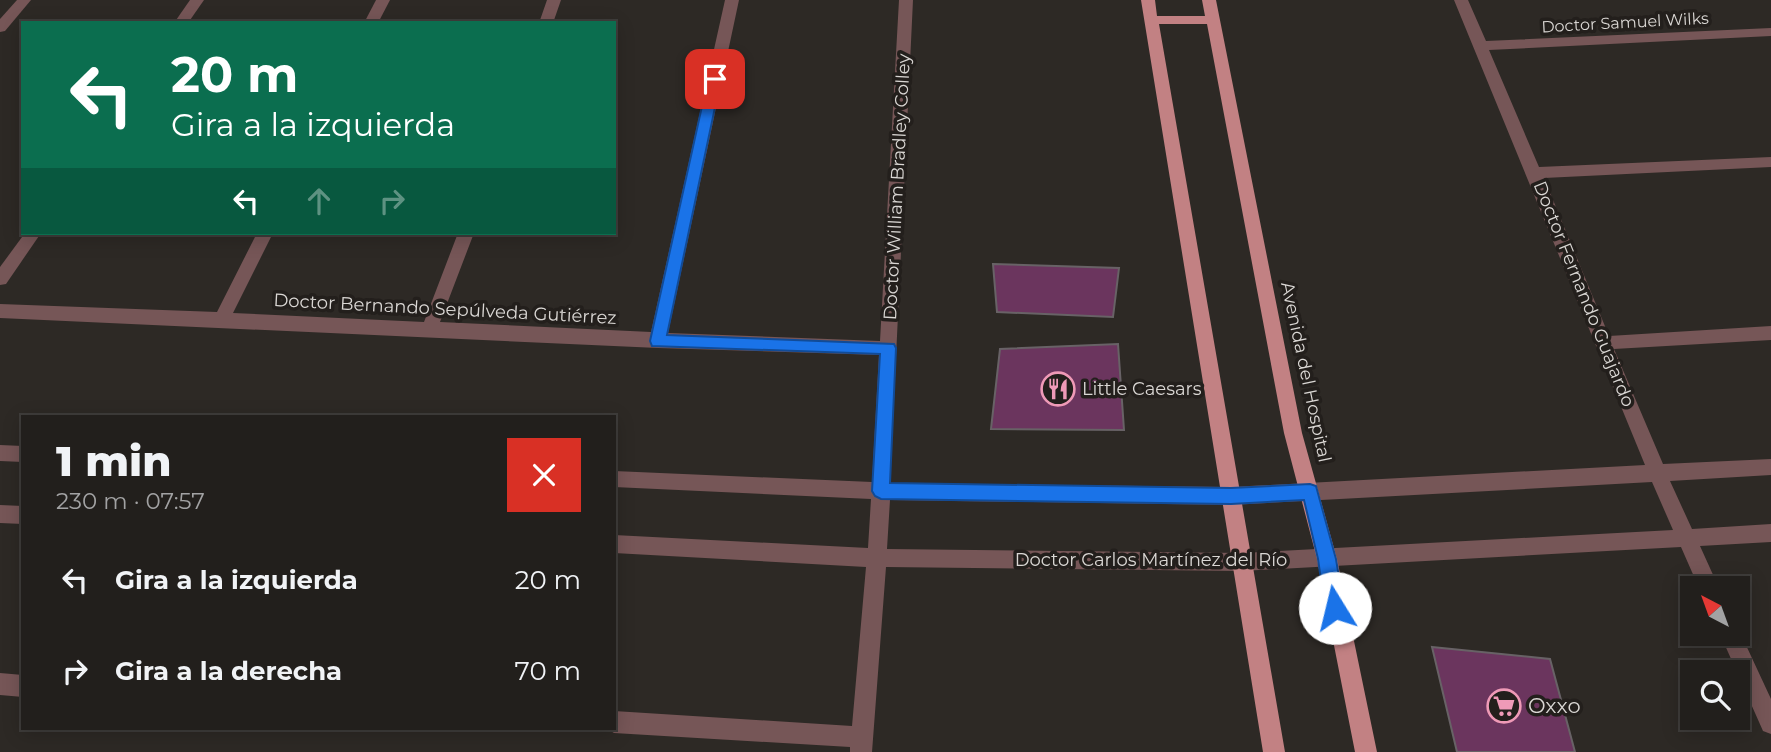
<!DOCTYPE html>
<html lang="es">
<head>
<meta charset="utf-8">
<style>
  body { margin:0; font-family:Montserrat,sans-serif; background:#2a2725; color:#f1f3f6; height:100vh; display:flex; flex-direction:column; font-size:26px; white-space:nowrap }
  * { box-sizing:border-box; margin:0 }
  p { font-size:23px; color:#a2a2a3 }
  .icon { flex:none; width:38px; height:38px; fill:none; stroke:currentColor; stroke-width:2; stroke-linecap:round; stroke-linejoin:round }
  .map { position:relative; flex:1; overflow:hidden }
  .panel { position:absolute; left:21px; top:415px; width:595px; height:315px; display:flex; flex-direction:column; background:#221f1c; border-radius:0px; box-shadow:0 4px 18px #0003,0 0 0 2px #3f3d3b }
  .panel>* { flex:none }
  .banner { position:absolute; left:21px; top:21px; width:595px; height:214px; border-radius:0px; box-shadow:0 4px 18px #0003,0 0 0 2px #3f3d3b; background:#0b6e4f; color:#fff; overflow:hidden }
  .needle { width:46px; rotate:319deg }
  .tools { position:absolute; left:1680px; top:576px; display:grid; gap:14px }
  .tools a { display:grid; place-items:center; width:70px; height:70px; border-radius:0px; background:#221f1c; box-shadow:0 4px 18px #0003,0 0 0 2px #3f3d3b; font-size:35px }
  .pin { position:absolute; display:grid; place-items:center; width:60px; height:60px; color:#fff; margin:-30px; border-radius:14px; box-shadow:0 4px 10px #0006 }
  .me { position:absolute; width:77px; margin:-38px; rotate:351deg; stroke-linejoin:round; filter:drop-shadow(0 0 5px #0008) }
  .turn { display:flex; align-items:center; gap:24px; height:147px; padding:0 35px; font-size:32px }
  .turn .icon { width:91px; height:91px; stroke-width:2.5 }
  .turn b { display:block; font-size:49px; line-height:60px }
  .lanes { display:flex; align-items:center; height:66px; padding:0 35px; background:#0003; justify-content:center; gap:35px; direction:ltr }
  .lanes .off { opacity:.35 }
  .round { display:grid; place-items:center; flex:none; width:74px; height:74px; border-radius:0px; background:#2a2725 }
  .summary { display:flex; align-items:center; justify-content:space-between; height:119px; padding:0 35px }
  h1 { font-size:42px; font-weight:800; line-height:52px }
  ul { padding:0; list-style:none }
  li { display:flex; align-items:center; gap:21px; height:91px; padding:0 35px }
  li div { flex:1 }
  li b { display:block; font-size:26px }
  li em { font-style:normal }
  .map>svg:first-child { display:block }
  .building { fill:#6b355e; stroke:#686266; stroke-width:2 }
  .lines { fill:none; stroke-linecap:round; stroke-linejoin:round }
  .minor { fill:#765657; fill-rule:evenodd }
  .primary { fill:#c28183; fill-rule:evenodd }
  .route { fill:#1a73e8; stroke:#114b97; stroke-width:2 }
  .labels { text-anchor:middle; stroke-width:7; stroke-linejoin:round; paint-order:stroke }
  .far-street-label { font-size:16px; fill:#dad7d4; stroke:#231f1c }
  .street-label { font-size:18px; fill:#dad7d4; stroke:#231f1c }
  .poi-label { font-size:18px; fill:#dad7d4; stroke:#231f1c; text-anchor:start }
  .near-poi-label { font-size:21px; fill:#dad7d4; stroke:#231f1c; text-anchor:start }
</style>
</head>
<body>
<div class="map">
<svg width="1771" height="752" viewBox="0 0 1771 752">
  <rect width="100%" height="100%" fill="#2d2925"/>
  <g class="building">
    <polygon points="993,264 1119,268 1113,317 997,312"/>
    <polygon points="1118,344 1124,430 991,429 1000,349"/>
    <polygon points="1432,647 1550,659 1575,752 1457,752"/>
  </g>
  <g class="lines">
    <g class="minor">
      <polygon points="17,0 31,0 5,31 0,32 0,19"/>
      <polygon points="190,0 204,0 188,23 174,23"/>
      <polygon points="376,0 390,0 378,23 364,23"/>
      <polygon points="547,0 561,0 553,23 539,23"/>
      <path d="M 725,0 L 739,0 L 668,333 L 880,341 L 899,0 L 913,0 L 890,483 L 1231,487 L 1645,465 L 1454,0 L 1468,0 L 1486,41 L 1771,28 L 1771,36 L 1489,50 L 1539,167 L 1771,157 L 1771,167 L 1544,178 L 1609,336 L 1771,326 L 1771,340 L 1614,349 L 1663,464 L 1771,459 L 1771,475 L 1670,481 L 1692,529 L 1771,524 L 1771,542 L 1700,546 L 1719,588 L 1699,588 L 1681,547 L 1242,571 L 886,567 L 872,752 L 850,752 L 850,747 L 614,733 L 606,728 L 614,728 L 614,711 L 852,726 L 866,567 L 614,553 L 614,535 L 868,548 L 871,499 L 614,487 L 614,471 L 872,482 L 879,355 L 658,348 L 0,318 L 0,304 L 217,312 L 257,233 L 273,233 L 233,313 L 424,322 L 458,233 L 474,233 L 440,322 L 651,332 ZM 1652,482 L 1673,530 L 1242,553 L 887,549 L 890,500 L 1231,505 Z"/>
      <polygon points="25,233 41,233 6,284 0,285 0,267"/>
      <polygon points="0,445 23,446 23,462 0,461"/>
      <polygon points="0,505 23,506 23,524 0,523"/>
      <polygon points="1738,628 1771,699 1771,734 1763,731 1720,634 1738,634"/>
      <polygon points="0,673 23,675 23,697 0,695"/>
    </g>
    <polygon class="primary" points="1141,0 1155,0 1157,16 1205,16 1202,0 1216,0 1302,433 1337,559 1377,752 1355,752 1317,559 1284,433 1207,24 1159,24 1285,752 1263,752"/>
  </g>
  <polygon class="route" points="715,74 721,79 667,335 894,344 896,348 890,483 1231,488 1310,484 1316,486 1336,559 1344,608 1341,614 1335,617 1328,614 1325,608 1318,559 1304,500 1231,504 881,499 875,496 872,491 880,354 652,346 650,341 708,79"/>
  <defs>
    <symbol id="restaurant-ring" viewBox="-11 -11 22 22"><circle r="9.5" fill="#231f1c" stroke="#ef9ab7" stroke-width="1.5"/><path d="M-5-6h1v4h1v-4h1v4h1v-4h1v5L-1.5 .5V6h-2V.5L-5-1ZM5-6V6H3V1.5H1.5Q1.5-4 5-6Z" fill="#ef9ab7"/></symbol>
    <symbol id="supermarket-ring" viewBox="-11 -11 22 22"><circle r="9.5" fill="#231f1c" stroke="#ef9ab7" stroke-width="1.5"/><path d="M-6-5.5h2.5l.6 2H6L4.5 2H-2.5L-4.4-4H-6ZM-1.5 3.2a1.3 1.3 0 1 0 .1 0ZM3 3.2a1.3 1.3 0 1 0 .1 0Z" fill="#ef9ab7"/></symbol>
  </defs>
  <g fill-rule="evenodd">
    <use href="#restaurant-ring" x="1039" y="370" width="38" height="38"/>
    <use href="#supermarket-ring" x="1485" y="687" width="38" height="38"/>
  </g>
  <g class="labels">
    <g class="far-street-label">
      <text transform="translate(1625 22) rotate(-3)" y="6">Doctor Samuel Wilks</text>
    </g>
    <g class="street-label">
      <text transform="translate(897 187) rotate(-87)" y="6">Doctor William Bradley Colley</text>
      <text transform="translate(1584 294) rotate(68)" y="6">Doctor Fernando Guajardo</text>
      <text transform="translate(445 309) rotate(3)" y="6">Doctor Bernando Sepúlveda Gutiérrez</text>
      <text transform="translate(1306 372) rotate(78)" y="6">Avenida del Hospital</text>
      <text x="1151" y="566">Doctor Carlos Martínez del Río</text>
    </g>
    <g class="poi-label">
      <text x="1082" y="395">Little Caesars</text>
    </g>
    <g class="near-poi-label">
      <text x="1528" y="713">Oxxo</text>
    </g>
  </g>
</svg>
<div class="tools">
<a><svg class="needle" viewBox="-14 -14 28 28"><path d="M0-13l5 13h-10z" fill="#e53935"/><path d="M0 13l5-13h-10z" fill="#a2a2a3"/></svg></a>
<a><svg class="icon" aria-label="search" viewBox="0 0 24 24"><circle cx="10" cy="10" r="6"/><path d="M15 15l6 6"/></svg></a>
</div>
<div class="pin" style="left:715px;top:79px;background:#d93025"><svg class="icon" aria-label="arrive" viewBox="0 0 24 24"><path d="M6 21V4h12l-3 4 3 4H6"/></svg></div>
<svg class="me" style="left:1335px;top:608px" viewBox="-20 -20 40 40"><circle r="19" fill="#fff"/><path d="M0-13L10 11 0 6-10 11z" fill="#1a73e8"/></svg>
<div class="banner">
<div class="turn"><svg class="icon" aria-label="left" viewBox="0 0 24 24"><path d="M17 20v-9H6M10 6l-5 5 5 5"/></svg><div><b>20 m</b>Gira a la izquierda</div></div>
<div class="lanes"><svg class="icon" aria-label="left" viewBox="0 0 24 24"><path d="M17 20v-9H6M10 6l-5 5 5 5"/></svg><svg class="icon off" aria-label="ahead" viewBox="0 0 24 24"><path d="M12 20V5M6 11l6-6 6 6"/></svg><svg class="icon off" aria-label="right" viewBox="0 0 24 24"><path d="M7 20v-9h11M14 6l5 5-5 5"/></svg></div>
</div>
<section class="panel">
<div class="summary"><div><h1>1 min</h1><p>230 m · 07:57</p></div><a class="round" style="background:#d93025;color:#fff"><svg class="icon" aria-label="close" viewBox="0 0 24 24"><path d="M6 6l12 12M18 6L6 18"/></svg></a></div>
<ul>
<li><svg class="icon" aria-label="left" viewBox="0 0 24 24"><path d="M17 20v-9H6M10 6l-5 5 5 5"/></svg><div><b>Gira a la izquierda</b></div><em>20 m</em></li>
<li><svg class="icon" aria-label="right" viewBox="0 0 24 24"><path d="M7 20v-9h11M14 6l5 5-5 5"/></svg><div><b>Gira a la derecha</b></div><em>70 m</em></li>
</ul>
</section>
</div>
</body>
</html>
